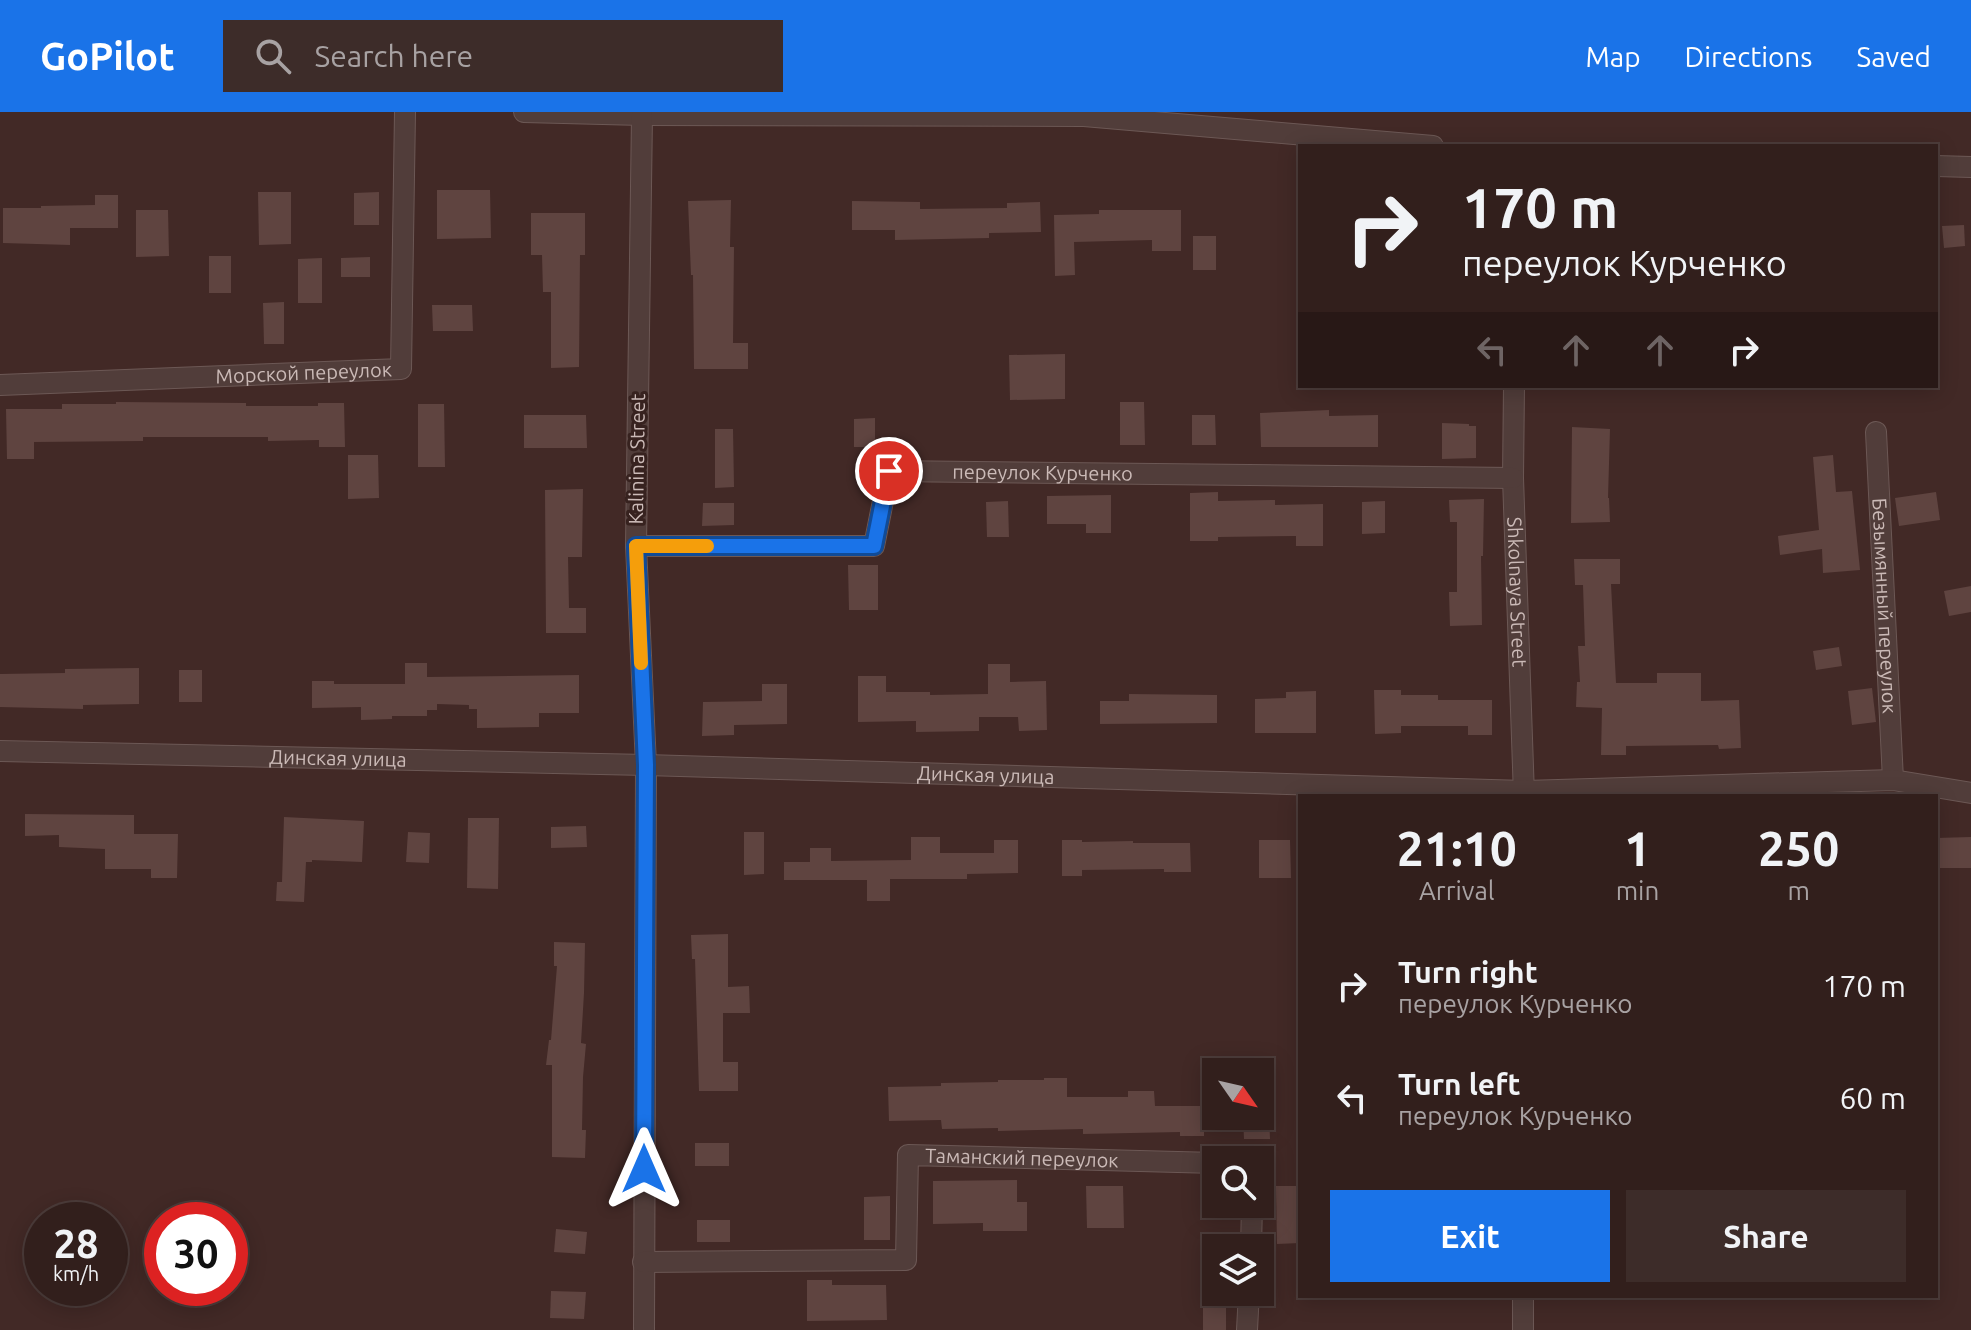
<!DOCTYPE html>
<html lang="en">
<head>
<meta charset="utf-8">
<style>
  body { margin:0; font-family:Ubuntu,sans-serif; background:#3d2c29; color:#f1f3f6; height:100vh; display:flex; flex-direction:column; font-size:30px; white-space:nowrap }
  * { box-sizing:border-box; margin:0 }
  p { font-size:26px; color:#a8a2a3 }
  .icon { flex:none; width:44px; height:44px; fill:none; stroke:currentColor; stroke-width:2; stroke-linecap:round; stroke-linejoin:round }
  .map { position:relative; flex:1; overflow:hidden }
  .panel { position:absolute; left:1298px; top:682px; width:640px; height:504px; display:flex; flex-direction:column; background:#321f1c; border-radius:0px; box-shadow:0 4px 20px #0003,0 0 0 2px #4d3d3b }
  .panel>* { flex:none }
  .banner { position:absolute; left:1298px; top:32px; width:640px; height:244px; border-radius:0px; box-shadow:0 4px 20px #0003,0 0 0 2px #4d3d3b; background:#321f1c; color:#f1f3f6; overflow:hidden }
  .needle { width:52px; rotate:124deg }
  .fabs { position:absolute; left:1202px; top:946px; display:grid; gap:16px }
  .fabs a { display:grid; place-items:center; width:72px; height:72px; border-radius:0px; background:#321f1c; box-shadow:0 4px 20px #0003,0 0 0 2px #4d3d3b; font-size:40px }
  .speed { position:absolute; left:24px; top:1090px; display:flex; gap:16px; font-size:40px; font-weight:700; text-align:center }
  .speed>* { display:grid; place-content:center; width:104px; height:104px; border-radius:50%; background:#321f1c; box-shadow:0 4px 20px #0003,0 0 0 2px #4d3d3b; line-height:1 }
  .speed small { font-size:20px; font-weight:400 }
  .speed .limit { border:12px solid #d22; background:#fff; color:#111 }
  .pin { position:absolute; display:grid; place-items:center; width:68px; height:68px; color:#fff; margin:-34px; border:4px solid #fff; border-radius:50%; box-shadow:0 2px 8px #0007 }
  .me { position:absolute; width:88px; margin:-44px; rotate:0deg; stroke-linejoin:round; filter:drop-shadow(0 0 6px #0008) }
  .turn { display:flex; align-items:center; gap:28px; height:168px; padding:0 32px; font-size:36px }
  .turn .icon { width:104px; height:104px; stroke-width:2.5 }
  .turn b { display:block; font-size:56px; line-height:68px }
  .lanes { display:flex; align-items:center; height:76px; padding:0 32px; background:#0003; justify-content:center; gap:40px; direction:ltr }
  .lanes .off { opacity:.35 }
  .eta { display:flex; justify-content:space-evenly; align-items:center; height:136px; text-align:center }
  .eta b { font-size:48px; font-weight:700; line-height:56px }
  .primary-button { display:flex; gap:16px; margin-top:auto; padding:16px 32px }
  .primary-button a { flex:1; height:92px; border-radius:0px; background:#1a73e8; color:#fff; font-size:32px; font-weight:700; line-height:92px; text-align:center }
  .primary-button a+a { background:#3d2c29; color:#f1f3f6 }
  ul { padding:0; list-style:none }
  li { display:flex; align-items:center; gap:24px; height:112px; padding:0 32px }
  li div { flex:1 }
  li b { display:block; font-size:30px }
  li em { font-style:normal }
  header { display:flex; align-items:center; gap:48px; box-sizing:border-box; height:112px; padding:0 40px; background:#1a73e8; color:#fff }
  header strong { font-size:38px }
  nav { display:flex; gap:44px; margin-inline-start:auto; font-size:28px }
  .search { width:560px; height:72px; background:#3d2c29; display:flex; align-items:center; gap:20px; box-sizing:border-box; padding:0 28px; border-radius:0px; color:#a8a2a3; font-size:30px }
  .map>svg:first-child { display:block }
  .building { fill:#5f4440 }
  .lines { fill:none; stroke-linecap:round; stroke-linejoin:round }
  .street-casing { stroke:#6c5855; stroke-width:22 }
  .street { stroke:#513d3a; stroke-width:20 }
  .route-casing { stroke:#114b97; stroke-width:20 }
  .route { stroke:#1a73e8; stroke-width:14 }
  .slow { stroke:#f59e0b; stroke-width:14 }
  .labels { text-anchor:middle; stroke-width:6; stroke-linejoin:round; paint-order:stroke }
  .street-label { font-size:20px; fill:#cbbab7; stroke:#37221f }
</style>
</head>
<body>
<header>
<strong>GoPilot</strong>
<div class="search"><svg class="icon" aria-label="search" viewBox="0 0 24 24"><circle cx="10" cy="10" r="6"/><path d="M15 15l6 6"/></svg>Search here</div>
<nav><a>Map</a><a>Directions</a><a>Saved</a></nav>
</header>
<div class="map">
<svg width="1971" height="1218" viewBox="0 0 1971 1218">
  <rect width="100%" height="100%" fill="#422926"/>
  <g class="building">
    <polygon points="437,78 490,78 491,126 437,127"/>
    <polygon points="258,80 291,80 291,132 259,133"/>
    <polygon points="379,80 379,113 354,113 354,81"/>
    <polygon points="95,83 118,83 118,116 70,116 70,133 3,131 3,96 41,96 41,94 95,93"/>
    <polygon points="731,88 730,135 734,135 733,231 748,231 748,257 694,257 693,163 691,163 688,89"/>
    <polygon points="852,89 920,90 920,97 1007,96 1007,91 1040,90 1041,120 989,121 989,126 895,128 895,118 852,118"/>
    <polygon points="136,98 168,98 169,144 136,145"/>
    <polygon points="1099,98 1181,98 1181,139 1152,139 1152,128 1074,130 1075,163 1055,164 1054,103 1099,102"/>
    <polygon points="531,101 585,101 585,143 580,143 579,255 551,256 551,180 543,180 542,143 531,143"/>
    <polygon points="1964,113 1965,134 1944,136 1942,114"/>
    <rect x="1193" y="124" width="23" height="34"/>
    <rect x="209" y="144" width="22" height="37"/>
    <polygon points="370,145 370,165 341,165 341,146"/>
    <polygon points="322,146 322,191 298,191 298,147"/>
    <polygon points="284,190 284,232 264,232 263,191"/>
    <polygon points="432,193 472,193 473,219 433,219"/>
    <polygon points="1065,242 1065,287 1010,288 1009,243"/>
    <polygon points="116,290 246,291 246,294 318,294 318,291 344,291 345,335 319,335 319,328 268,329 268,325 143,325 143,329 34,330 34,347 7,347 6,297 62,297 62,292 116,292"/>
    <polygon points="1120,290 1144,290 1145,333 1120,333"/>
    <polygon points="418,292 444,292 445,355 418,355"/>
    <polygon points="1329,298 1329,304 1378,303 1378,335 1261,335 1260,301"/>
    <polygon points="524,303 586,303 587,336 524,336"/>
    <polygon points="1192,303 1215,303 1216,333 1192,333"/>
    <polygon points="875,306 875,335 854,335 854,307"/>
    <polygon points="1442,311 1469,312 1469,314 1476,314 1476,346 1442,347"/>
    <polygon points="1572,315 1610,317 1608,386 1609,386 1610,410 1571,411"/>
    <polygon points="715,317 733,317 734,375 715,376"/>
    <polygon points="348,343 378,343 379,386 348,387"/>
    <polygon points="1833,343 1836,380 1852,379 1860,458 1823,461 1822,437 1780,443 1778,424 1819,418 1813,345"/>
    <polygon points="583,377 582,445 568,445 569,496 586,496 586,521 546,521 545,378"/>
    <polygon points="1218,380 1218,389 1275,388 1275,393 1323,392 1323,434 1296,434 1296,424 1218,425 1218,429 1190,429 1190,381"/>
    <polygon points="1936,380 1940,408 1899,414 1895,386"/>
    <polygon points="1111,383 1111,421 1086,421 1086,412 1047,412 1047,384"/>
    <polygon points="1484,387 1483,444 1481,444 1482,513 1450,514 1449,480 1457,480 1457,410 1450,410 1449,388"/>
    <polygon points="1008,389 1009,425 987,425 986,390"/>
    <polygon points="1385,389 1385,421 1362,422 1362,390"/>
    <polygon points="703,391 734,391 734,413 702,414"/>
    <polygon points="1574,447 1620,447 1620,472 1611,472 1616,571 1657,571 1657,561 1701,561 1701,589 1739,588 1741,636 1719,637 1718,633 1626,634 1626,643 1601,643 1602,596 1576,595 1577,570 1580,570 1578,534 1585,534 1583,473 1575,473"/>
    <polygon points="848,453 878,453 878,498 849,498"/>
    <polygon points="1971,474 1971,500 1949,504 1944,479"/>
    <polygon points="1839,535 1842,554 1816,558 1813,539"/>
    <polygon points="405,551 427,551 427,565 579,563 579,601 539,601 539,615 477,616 477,597 469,597 469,593 437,592 437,598 427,598 427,604 392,604 392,607 361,608 361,595 312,596 312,569 334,569 334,572 405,572"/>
    <polygon points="988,552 1010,552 1010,570 1046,569 1047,618 1019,619 1018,605 979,605 979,619 916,620 916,609 858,610 858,564 886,564 886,580 930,580 930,583 988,582"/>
    <polygon points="139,556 139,592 83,593 83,597 0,595 0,562 65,561 65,557"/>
    <rect x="179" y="558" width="23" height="32"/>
    <polygon points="762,572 787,572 787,612 734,613 734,623 702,624 703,590 762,589"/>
    <polygon points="1872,576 1876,610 1852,613 1848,579"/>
    <polygon points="1374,578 1401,578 1401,583 1438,583 1438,588 1492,588 1492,623 1468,623 1468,614 1401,614 1401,621 1375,622"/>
    <polygon points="1316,579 1316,621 1255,621 1255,587 1286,586 1286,580"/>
    <polygon points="1129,582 1217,583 1217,611 1100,612 1100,589 1129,589"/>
    <polygon points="25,702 134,703 134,722 178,722 177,766 151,766 151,757 105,757 105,737 59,735 59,723 25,724"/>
    <polygon points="284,705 364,709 362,750 312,748 312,750 306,750 304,790 276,789 277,770 282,770"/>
    <polygon points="468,706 499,706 498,777 467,776"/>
    <polygon points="586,714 587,735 551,736 551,715"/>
    <polygon points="408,720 430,721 429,751 406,750"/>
    <polygon points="744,720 764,720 764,762 744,763"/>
    <polygon points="911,725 940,725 940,741 994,741 994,728 1018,728 1018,761 967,762 967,767 890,767 890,789 867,789 867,768 784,768 784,750 810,750 810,736 831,736 831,749 911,748"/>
    <polygon points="1971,725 1971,756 1936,756 1936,726"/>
    <polygon points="1062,728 1082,728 1082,730 1133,729 1133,731 1190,731 1191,760 1164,760 1164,757 1082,758 1082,764 1062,764"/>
    <polygon points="1259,728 1290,728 1291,766 1259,766"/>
    <polygon points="728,822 728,875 749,874 750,901 723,901 723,950 738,950 738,979 699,979 695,847 692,847 691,823"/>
    <polygon points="554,830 585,831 584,881 581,931 586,932 583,965 582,1018 586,1018 585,1046 552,1045 552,953 546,953 549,928 551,928 557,854 554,854"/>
    <polygon points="1044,966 1067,966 1067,985 1128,985 1128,979 1154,979 1155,994 1204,994 1204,1024 1180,1024 1180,1020 1083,1022 1083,1017 998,1019 998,1016 942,1017 941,1008 889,1009 888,975 941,974 941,971 998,970 998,968 1044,968"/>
    <polygon points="1243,1004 1269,1004 1270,1027 1244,1027"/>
    <rect x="695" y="1031" width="34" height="23"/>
    <polygon points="1017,1068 1017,1090 1027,1090 1027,1119 983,1119 983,1111 933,1112 933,1069"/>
    <polygon points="1086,1074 1123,1074 1124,1116 1087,1116"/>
    <polygon points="1276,1074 1300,1074 1300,1131 1277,1132"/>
    <polygon points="890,1084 890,1128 864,1128 864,1085"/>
    <rect x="697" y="1108" width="33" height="22"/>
    <polygon points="556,1117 587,1120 585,1142 554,1140"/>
    <polygon points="807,1168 832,1168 832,1173 886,1173 887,1208 807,1209"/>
    <polygon points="551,1179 586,1180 584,1207 550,1206"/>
    <rect x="1203" y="1180" width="23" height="38"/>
  </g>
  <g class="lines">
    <defs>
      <g id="street">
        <polyline points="524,0 642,3 1084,4 1433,34"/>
        <polyline points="642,3 636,434 646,653 644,1218"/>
        <polyline points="1936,54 1971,55"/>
        <path id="s1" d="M 0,273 L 401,257 L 405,0"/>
        <path id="s2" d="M 1514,274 L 1513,366 L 1524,684"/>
        <path id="s3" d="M 1876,320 L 1893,668"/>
        <path id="s4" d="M 636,434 L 874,434 L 889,359 L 1513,366"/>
        <path id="s5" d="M 0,639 L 646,653 L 1525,679 L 1893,668 L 1971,681"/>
        <polyline points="1251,1136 1252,1092"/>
        <path id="s6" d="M 643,1150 L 906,1148 L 908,1043 L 1216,1051"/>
        <polyline points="1247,1218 1249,1180"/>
        <polyline points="1523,1218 1523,1184"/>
      </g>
    </defs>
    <use href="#street" class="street-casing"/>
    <use href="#street" class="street"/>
  </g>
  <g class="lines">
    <defs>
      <polyline id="route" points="644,1057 646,653 636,434 874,434 889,359"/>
    </defs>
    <use href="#route" class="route-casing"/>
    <use href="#route" class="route"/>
    <polyline class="slow" points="641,551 636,434 707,434"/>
  </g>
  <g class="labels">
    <g class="street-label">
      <text dy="7" stroke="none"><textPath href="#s1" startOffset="304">Морской переулок</textPath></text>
      <text transform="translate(637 347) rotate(-89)" y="7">Kalinina Street</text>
      <text dy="7" stroke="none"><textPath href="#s4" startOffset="468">переулок Курченко</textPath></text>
      <text dy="7" stroke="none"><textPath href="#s2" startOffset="206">Shkolnaya Street</textPath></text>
      <text dy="7" stroke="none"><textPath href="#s3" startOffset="174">Безымянный переулок</textPath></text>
      <text dy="7" stroke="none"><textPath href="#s5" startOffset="338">Динская улица</textPath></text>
      <text dy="7" stroke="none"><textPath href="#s5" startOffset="986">Динская улица</textPath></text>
      <text dy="7" stroke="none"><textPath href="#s6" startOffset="482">Таманский переулок</textPath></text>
    </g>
  </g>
</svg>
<div class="fabs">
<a><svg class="needle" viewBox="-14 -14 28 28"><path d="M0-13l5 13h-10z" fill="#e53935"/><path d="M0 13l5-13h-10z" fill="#a8a2a3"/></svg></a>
<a><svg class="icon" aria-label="search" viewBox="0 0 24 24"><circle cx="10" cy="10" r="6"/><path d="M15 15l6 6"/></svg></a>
<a><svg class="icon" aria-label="layers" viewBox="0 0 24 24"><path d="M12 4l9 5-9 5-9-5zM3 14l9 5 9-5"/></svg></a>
</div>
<div class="speed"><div>28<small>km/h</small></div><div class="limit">30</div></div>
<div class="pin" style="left:889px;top:359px;background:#d93025"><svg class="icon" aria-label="arrive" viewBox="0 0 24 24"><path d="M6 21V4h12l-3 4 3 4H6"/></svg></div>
<svg class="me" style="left:644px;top:1057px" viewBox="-20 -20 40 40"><path d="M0-17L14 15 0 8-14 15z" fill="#1a73e8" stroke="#fff" stroke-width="4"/></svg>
<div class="banner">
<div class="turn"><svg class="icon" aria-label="right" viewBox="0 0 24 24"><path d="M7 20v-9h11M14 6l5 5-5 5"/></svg><div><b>170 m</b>переулок Курченко</div></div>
<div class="lanes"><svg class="icon off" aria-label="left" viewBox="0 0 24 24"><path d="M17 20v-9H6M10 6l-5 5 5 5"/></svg><svg class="icon off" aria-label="ahead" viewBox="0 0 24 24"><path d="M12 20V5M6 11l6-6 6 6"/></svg><svg class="icon off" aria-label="ahead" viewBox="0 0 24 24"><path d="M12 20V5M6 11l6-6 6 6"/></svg><svg class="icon" aria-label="right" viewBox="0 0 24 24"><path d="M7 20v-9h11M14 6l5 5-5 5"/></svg></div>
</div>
<section class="panel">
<div class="eta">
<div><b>21:10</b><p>Arrival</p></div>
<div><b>1</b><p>min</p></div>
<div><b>250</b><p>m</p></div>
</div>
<ul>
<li><svg class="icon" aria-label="right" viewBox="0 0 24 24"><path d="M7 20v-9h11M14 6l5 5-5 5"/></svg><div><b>Turn right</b><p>переулок Курченко</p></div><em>170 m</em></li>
<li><svg class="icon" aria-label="left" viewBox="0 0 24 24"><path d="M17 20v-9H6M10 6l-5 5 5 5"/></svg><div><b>Turn left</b><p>переулок Курченко</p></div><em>60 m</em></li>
</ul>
<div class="primary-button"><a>Exit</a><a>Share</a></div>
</section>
</div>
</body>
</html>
